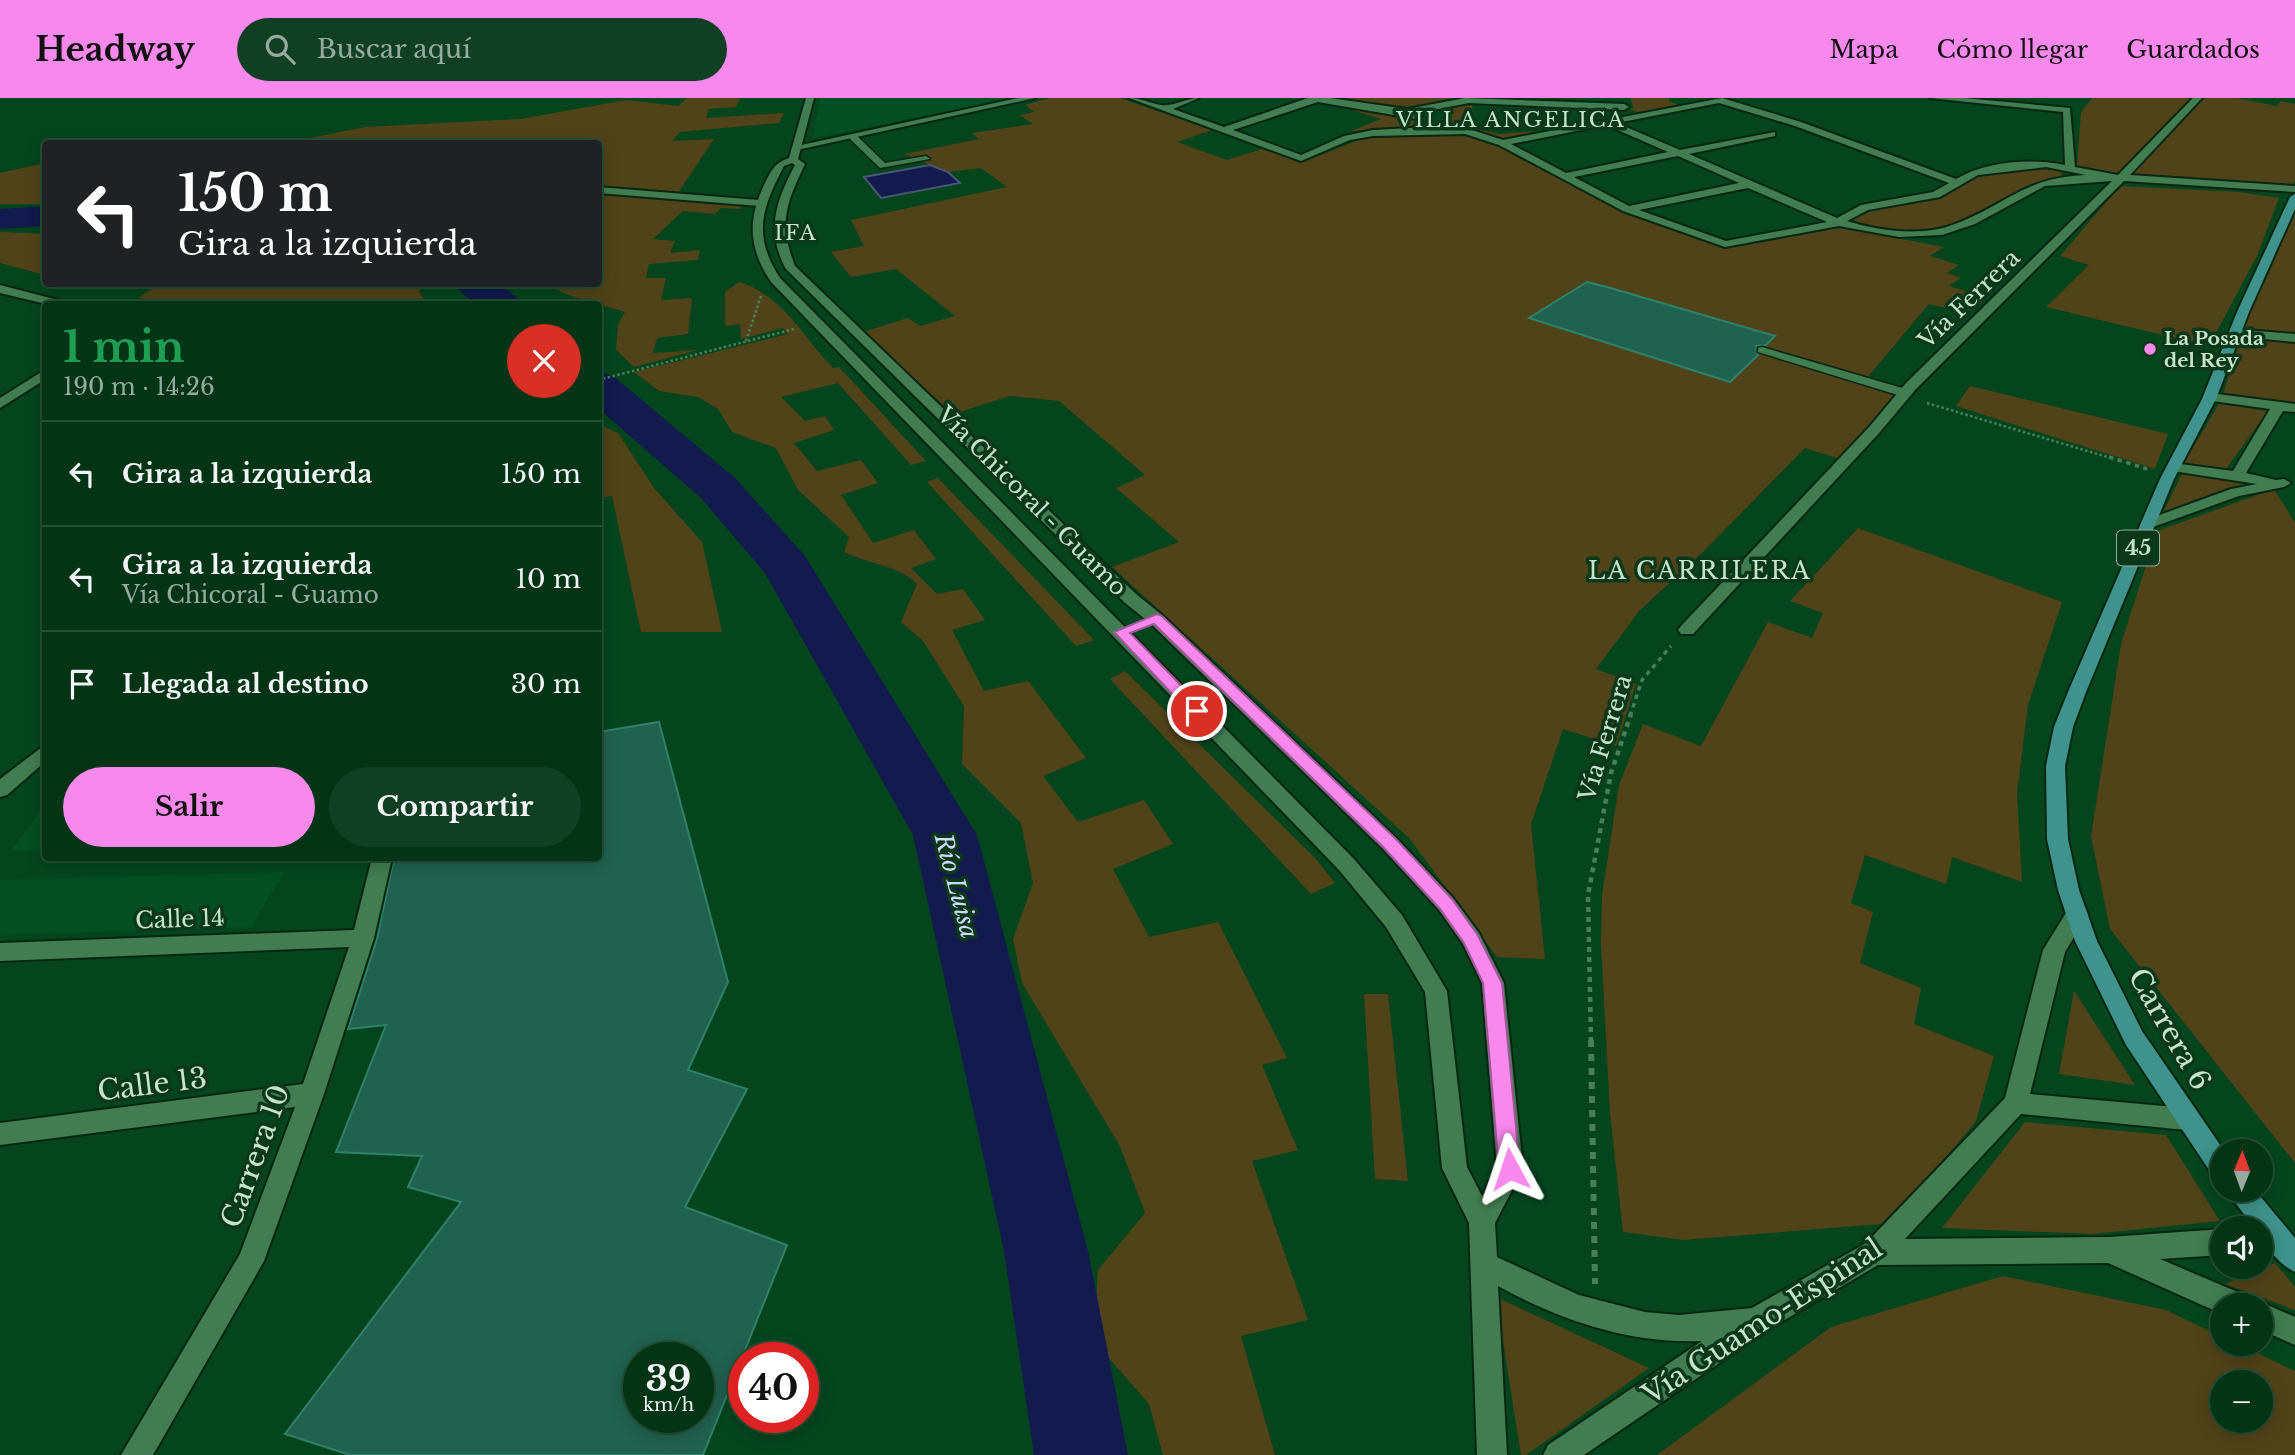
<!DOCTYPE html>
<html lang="es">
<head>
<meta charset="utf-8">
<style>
  body { margin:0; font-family:"Libre Baskerville",serif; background:#113f23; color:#f1f3f6; height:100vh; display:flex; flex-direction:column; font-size:26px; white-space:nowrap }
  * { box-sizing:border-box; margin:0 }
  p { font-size:23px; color:#97aaa1 }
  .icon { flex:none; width:38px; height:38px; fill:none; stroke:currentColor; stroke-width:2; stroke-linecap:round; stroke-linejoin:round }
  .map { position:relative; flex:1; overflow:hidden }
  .drawer { position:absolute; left:42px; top:203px; width:560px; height:560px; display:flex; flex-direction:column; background:#033416; border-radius:7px; box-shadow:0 4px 18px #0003,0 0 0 2px #244f35 }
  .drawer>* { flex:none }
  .top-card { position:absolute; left:42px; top:42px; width:560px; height:147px; border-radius:7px; box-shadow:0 4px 18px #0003,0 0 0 2px #244f35; background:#202124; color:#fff; overflow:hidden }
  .needle { width:46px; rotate:1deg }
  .controls { position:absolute; left:2210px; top:1041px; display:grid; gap:14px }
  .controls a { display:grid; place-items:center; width:63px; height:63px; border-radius:50%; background:#033416; box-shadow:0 4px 18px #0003,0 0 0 2px #244f35; font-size:35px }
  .speed { position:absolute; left:623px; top:1244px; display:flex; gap:14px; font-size:35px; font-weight:700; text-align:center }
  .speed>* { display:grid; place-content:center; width:91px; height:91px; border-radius:50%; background:#033416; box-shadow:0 4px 18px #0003,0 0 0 2px #244f35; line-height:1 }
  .speed small { font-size:18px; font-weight:400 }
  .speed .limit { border:10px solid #d22; background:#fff; color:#111 }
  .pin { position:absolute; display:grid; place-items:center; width:60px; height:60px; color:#fff; margin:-30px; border:4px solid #fff; border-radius:50%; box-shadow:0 2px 7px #0007 }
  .me { position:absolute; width:77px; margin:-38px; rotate:355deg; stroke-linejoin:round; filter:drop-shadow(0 0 5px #0008) }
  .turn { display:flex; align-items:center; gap:24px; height:147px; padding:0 21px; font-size:32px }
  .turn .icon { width:91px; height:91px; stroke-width:2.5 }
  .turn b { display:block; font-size:49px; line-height:60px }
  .round { display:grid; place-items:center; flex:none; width:74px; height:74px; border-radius:37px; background:#113f23 }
  .summary { display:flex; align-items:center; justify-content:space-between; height:119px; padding:0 21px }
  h1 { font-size:42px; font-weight:700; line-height:52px; color:#1e9e55 }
  .primary-button { display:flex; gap:14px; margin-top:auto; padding:14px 21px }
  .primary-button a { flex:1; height:80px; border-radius:42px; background:#f788ec; color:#111; font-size:28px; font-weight:700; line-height:80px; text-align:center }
  .primary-button a+a { background:#113f23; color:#f1f3f6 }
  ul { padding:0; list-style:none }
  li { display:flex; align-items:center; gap:21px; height:105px; padding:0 21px; border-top:2px solid #244f35 }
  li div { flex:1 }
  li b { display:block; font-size:26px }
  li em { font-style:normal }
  header { display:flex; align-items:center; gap:42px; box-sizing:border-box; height:98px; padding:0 35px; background:#f788ec; color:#111 }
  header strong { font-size:33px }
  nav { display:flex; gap:38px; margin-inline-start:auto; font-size:24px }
  .search { width:490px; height:63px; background:#113f23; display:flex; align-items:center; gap:18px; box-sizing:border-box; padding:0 24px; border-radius:38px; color:#97aaa1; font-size:26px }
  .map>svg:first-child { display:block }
  .built { fill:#044f23 }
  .green { fill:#514319; fill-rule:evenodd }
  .water { fill:#121a4e; stroke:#485774; stroke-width:2 }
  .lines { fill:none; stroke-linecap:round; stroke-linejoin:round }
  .river { fill:#121a4e; fill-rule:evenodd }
  .building { fill:#21614f; stroke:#2c826a; stroke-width:2; fill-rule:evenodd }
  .service-casing { stroke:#082712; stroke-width:3 }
  .minor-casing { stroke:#082712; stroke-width:4 }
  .tertiary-casing { stroke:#082712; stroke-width:4 }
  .primary-casing { stroke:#082712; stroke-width:4 }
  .path-far3 { stroke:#497e5c; stroke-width:2.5; stroke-dasharray:2.5 2.5; stroke-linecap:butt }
  .path-far2 { stroke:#497e5c; stroke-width:3.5; stroke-dasharray:4.5 4.5; stroke-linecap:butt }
  .path-far1 { stroke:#497e5c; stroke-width:4.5; stroke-dasharray:5 5; stroke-linecap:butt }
  .path { stroke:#497e5c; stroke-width:6; stroke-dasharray:7 7; stroke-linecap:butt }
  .service { fill:#427c51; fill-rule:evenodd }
  .minor { fill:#427c51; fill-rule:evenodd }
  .tertiary { fill:#427c51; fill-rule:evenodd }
  .primary { fill:#3f938c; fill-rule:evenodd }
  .route { fill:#f788ec; stroke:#a15899; stroke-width:2 }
  .poi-dot { fill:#f788ec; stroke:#0b381a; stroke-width:2.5 }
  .labels { text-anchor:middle; stroke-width:7; stroke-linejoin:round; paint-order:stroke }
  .far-poi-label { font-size:19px; font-weight:bold; fill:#c6e4cc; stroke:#0b381a; text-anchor:start }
  .far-neighbourhood-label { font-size:21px; letter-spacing:2px; fill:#c6e4cc; stroke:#0b381a }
  .shield { fill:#0b381a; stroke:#8eb097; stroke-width:2 }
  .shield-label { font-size:21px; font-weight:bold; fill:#c6e4cc }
  .street-label { font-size:23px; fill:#c6e4cc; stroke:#0b381a }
  .neighbourhood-label { font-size:24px; letter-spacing:2px; fill:#c6e4cc; stroke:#0b381a }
  .water-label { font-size:24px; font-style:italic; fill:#cedafd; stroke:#0b381a }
  .near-street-label { font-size:28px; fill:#c6e4cc; stroke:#0b381a }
</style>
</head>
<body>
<header>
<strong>Headway</strong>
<div class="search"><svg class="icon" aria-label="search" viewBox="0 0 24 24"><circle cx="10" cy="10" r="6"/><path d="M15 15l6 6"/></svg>Buscar aquí</div>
<nav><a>Mapa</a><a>Cómo llegar</a><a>Guardados</a></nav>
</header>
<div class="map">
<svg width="2295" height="1357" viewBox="0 0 2295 1357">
  <rect width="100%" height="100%" fill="#04451e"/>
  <g class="built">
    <polygon points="820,0 1009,0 1011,1 813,40"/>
    <polygon points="45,707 45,751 11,753"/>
    <polygon points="284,774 251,829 0,837 0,782"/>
  </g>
  <g class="green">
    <polygon points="687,0 740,0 736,9 708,11 706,20 784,15 779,25 680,34 672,43 714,41 676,98 744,102 740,111 721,110 715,116 683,113 653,141 675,143 670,155 700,152 698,162 649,166 646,180 666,180 661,202 692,200 688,236 657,240 653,255 698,252 634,269 616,252 618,227 625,214 571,198 545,186 598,186 598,46 281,46 365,29 520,21 626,2 678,8"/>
    <polygon points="1049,0 1120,0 1212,32 1177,44 1227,62 1262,51 1304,64 1358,42 1379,37 1467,36 1501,47 1623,113 1725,148 1834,128 1944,149 1930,158 1959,167 1947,175 1961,180 1949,188 1984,199 1966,215 1929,206 1867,280 1765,250 1774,238 1587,184 1529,219 1729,284 1759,255 1897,296 1843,362 1805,350 1703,454 1639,513 1596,571 1636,586 1616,648 1563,631 1531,726 1545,861 1497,859 1410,741 1112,469 1179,444 1116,390 1145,377 1059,303 1010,298 953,316 863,234 908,220 920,228 955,218 896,171 851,179 831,154 864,148 851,122 1007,89 981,70 948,74 904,56 979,41 972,35 1033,26 1020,17 1034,14 1025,7"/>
    <polygon points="1322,0 1473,0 1473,2 1408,9 1337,5"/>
    <polygon points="1630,0 1669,0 1669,3 1680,8 1641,16 1628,10 1634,10"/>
    <polygon points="2092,0 2236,0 2277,8 2281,3 2295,6 2295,83 2286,93 2076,80 2081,14"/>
    <polygon points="1472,5 1474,30 1499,36 1537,33 1500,42 1448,28 1441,9"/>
    <polygon points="1349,11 1395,17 1436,29 1351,33 1381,21"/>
    <polygon points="45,65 45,106 0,106 0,75"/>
    <path d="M 2013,72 L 2061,72 L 2062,80 C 2017,86 2020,93 1985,114 C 1942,141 1890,131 1843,125 L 1873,111 L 1940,99 L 1979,77 Z"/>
    <polygon points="2120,88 2238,94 2279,100 2257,158 2209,248 2046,209 2089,167 2060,158"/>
    <polygon points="2295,107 2295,238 2242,233 2260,182"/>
    <polygon points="0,134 45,136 45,177 0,165"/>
    <path d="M 739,184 C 783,197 805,242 833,270 L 839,269 L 926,363 L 911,367 L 838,285 L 781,299 L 805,323 L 825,318 L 834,332 L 794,345 L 817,373 L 861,362 L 878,385 L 841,397 L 873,445 L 914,432 L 936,461 L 911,470 L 937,496 L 963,491 L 985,522 L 952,532 L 984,593 L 1028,583 L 1086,660 L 1043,678 L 1078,724 L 1144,702 L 1173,746 L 1113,771 L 1149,839 L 1218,824 L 1287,960 L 1262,967 L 1298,1052 L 1252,1063 L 1308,1222 L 1241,1238 L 1275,1357 L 1163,1357 L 1149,1306 L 1094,1243 L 1098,1172 L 1145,1115 L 1120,1048 L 1022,885 L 1013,841 L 1033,785 L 1021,725 L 962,666 L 964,608 L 923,543 L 901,524 L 917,486 C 897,466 870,467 844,454 L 849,439 L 798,392 L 776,350 L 732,334 L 718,311 L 698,299 L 659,293 L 634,274 L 788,236 L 783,230 L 741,241 L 740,226 L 725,228 L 725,194 Z"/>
    <polygon points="160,186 422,186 419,194 426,204 437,206 167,206 138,200"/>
    <polygon points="2241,238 2295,244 2295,307 2223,297"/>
    <polygon points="1970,288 2168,336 2155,371 1956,308"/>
    <polygon points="2220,304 2270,310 2226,371 2184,365"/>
    <polygon points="599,326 618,335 654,390 702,444 722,534 641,534 612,398 599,400"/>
    <polygon points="2182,376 2261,385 2228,390 2163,415"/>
    <polygon points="938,380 1094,542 1076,548 927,384"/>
    <polygon points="2274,391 2295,425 2295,1065 2110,831 2091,738 2121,546 2157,433"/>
    <polygon points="1858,430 2062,504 2028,607 2017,696 2022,784 1952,759 1946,786 1865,757 1851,805 1873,814 1860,865 1921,890 1914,926 1994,958 1976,1023 1938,1069 1881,1126 1683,1142 1623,1134 1610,1015 1601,846 1602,797 1619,687 1643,626 1701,648 1768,524 1812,540 1823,515 1790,503"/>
    <polygon points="1125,573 1315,760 1335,785 1311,796 1110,581"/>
    <polygon points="2074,893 2135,987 2059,976"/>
    <polygon points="1364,896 1388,896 1408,1083 1375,1081"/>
    <polygon points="2025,1024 2166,1037 2220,1123 2092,1136 1942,1130"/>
    <polygon points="2275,1165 2295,1189 2295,1212 2225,1186"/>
    <path d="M 2003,1178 L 2166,1212 L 2222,1239 L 2222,1246 L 2238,1246 L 2295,1273 L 2295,1357 L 1657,1357 L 1831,1229 ZM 2222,1284 L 2261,1284 L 2261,1323 L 2222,1323 Z"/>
    <polygon points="1496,1199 1649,1270 1526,1357 1521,1357"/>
  </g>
  <polygon class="water" points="930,67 948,74 960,85 881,100 864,79"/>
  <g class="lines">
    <g class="river">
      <polygon points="46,108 46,128 0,131 0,111"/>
      <path d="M 455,186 C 481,186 505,182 522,206 C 497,208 468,210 455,186 Z"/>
      <polygon points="598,274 613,278 735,380 805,458 977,737 1088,1153 1128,1357 1034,1357 1004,1153 913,737 765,475 701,400 598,310"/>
    </g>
  </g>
  <g class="building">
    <polygon points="1587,184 1607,189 1775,238 1766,247 1756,248 1758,257 1730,284 1529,220"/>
    <path d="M 659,624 L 728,884 L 688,972 L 747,991 L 685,1109 L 787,1147 L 703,1357 L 350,1357 L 285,1336 L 461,1104 L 408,1089 L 422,1058 L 336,1054 L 386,927 L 348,931 L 377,841 L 394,760 L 598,760 L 598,634 ZM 639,1260 L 698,1260 L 698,1320 L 639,1320 Z"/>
  </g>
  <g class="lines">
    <defs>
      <g id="service">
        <polygon points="850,37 856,37 885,65 926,58 930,61 880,70 850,41"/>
        <polygon points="1762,249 1909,292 1911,295 1901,298 1758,254 1758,250"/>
      </g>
      <g id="minor">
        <polygon points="1018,0 1035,0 797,52 792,49"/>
        <path d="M 1129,0 C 1141,0 1149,5 1161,7 C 1172,9 1187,0 1199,0 L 1173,11 L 1224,29 L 1308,0 L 1330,0 L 1407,11 L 1465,0 L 1624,6 L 1629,9 L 1624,12 L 1469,5 L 1417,15 L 1422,18 L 1417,21 L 1318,4 L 1233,32 L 1301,57 L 1344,38 L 1373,32 L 1447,28 L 1469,31 L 1503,42 L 1722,0 L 1801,24 L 1956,81 C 1987,63 2031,60 2065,67 L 2063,14 L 1930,0 L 1964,0 L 2070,10 L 2075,69 L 2118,77 L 2193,0 L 2202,0 L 2130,77 L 2295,88 L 2295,94 L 2124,83 L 1916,291 L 1880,334 L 1693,536 L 1681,536 L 1678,532 L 1681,528 L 1870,328 L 1906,285 L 2112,83 L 2045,88 L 1975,126 L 1942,137 L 1899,139 L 1839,128 L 1725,149 L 1623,113 L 1499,47 L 1465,36 L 1373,38 L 1350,42 L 1301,63 ZM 1719,5 L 1795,28 L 1949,85 L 1933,94 L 1861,107 L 1837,120 L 1689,56 L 1775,38 L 1775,34 L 1680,52 L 1617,25 ZM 1606,27 L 1668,54 L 1566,75 L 1511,46 ZM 1678,58 L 1739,85 L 1629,108 L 1574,79 ZM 2046,69 L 2086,77 C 2025,79 2006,107 1955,126 C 1922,139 1880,133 1847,123 L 1868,112 L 1940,99 L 1978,77 ZM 1748,90 L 1827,124 L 1726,143 L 1639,112 Z"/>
        <polygon points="598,89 759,102 764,105 759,108 598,95"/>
        <polygon points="0,187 62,203 64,206 46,206 0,195"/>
        <polygon points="2234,231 2295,236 2295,244 2230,238 2230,232"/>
        <polygon points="46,271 46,281 0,310 0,300"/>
        <polygon points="2210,295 2295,306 2295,314 2283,313 2246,375 2276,382 2284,381 2291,385 2284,389 2239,398 2153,429 2143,429 2143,423 2231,391 2257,386 2173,373 2166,369 2173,365 2233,373 2270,311 2205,302 2205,296"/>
        <polygon points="46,646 46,663 7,697 0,699 0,681"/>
        <polygon points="372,760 392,760 374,840 324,996 264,1163 153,1357 121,1357 240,1156 295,1009 0,1047 0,1025 303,986 349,849 0,863 0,845 354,832"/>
      </g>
      <g id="tertiary">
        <path d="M 806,0 L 814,0 L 798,61 L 805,66 C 786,106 778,125 795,168 L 1136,496 L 1162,517 L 1397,741 L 1453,800 L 1479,835 L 1504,885 L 1523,1071 L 1495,1125 L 1497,1159 L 1579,1197 L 1645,1214 L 1679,1217 L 1752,1210 L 1866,1145 L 2005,1000 L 2043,852 L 2069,810 L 2077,808 L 2085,810 L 2088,816 L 2065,854 L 2030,996 L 2186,1010 L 2195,1013 L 2198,1021 L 2195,1029 L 2186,1032 L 2021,1016 L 1905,1141 L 2109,1139 L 2222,1131 L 2222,1157 L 2160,1161 L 2247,1198 L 2250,1208 L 2222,1208 L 2222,1216 L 2108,1165 L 1878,1167 L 1771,1230 L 1584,1357 L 1543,1357 L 1548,1347 L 1702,1243 C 1630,1246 1561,1223 1498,1188 L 1507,1357 L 1477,1357 L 1469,1125 L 1442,1070 L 1425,894 L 1386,829 L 1339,772 L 771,184 C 749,151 747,123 764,87 C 771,73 774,65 789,60 ZM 792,65 L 795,67 C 776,103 765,133 786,171 L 1124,504 L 1150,525 L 1383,751 L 1439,812 L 1463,846 L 1482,885 L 1497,1070 L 1482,1098 L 1467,1069 L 1447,893 L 1402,817 L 1353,760 L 780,180 C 752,137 762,110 784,68 Z"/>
        <polygon points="2261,1204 2295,1219 2295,1247 2261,1232 2261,1208 2253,1208"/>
      </g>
      <g id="primary">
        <polygon points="2295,96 2295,111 2249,214 2216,301 2174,381 2086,594 2073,629 2065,668 2068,741 2079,792 2097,843 2142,933 2225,1054 2222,1082 2213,1078 2126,947 2075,843 2058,792 2047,741 2046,668 2054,629 2068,594 2160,381 2202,301 2237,214 2290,99"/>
        <path d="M 2226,1092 L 2255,1092 L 2295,1140 L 2295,1174 C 2281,1168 2261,1146 2261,1130 L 2254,1130 Z"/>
      </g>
    </defs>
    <use href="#service" class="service-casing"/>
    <use href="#minor" class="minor-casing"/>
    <use href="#tertiary" class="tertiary-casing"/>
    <use href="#primary" class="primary-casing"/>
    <g class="path-far3">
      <polyline points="746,243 761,198"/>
      <polyline points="598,282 794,231"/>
      <polyline points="1927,305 2114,361"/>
    </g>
    <g class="path-far2">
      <polyline points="2109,359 2147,371"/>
      <polyline points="1630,618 1642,582 1671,548"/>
    </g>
    <polyline class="path-far1" points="1591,944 1588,797 1611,675 1631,616"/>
    <polyline class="path" points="1591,942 1595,1186"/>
    <use href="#service" class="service"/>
    <use href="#minor" class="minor"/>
    <use href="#tertiary" class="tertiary"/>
    <use href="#primary" class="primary"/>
  </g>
  <polygon class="route" points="1157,516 1162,518 1396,741 1452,801 1477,836 1502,885 1520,1071 1517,1078 1510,1081 1503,1078 1499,1071 1483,885 1464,845 1440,811 1384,750 1154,526 1130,535 1202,609 1202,617 1192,617 1114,534"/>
  <circle class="poi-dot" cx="2150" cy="251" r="7"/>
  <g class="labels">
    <g class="far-poi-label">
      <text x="2164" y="247">La Posada<tspan x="2164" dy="22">del Rey</tspan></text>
    </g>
    <g class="far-neighbourhood-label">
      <text x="1511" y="29">VILLA ANGELICA</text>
      <text x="796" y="142">IFA</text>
    </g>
    <rect class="shield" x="2117" y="432.5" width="42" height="35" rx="5"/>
    <g class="shield-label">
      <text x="2138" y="457">45</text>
    </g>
    <g class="street-label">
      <text transform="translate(1969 201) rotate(-44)" y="8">Vía Ferrera</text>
      <text transform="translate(1032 403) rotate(45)" y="8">Vía Chicoral - Guamo</text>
      <text transform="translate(1605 640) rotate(-73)" y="8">Vía Ferrera</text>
      <text transform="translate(180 821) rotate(-2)" y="8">Calle 14</text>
    </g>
    <g class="neighbourhood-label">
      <text x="1700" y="481">LA CARRILERA</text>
    </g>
    <g class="water-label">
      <text transform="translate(956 788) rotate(75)" y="8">Río Luisa</text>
    </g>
    <g class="near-street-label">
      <text transform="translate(2170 931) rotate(60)" y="10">Carrera 6</text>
      <text transform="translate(152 986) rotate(-7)" y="10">Calle 13</text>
      <text transform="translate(255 1058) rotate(-70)" y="10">Carrera 10</text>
      <text transform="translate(1762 1223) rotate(-33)" y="10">Vía Guamo-Espinal</text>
    </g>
  </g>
</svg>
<div class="controls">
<a><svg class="needle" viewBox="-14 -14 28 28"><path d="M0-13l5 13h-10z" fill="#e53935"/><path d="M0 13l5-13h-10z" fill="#97aaa1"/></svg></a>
<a><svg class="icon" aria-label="sound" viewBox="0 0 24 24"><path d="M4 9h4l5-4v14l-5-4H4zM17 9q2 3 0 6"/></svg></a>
<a>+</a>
<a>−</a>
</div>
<div class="speed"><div>39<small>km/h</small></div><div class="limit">40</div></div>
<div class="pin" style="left:1197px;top:613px;background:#d93025"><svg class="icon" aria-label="arrive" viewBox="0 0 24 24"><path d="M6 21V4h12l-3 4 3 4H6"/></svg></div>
<svg class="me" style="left:1510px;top:1071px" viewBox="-20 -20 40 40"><path d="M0-17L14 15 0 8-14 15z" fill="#f788ec" stroke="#fff" stroke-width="4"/></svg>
<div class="top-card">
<div class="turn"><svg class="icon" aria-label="left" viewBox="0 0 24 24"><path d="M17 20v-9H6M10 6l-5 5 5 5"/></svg><div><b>150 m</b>Gira a la izquierda</div></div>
</div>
<section class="drawer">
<div class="summary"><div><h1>1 min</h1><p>190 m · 14:26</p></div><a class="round" style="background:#d93025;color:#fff"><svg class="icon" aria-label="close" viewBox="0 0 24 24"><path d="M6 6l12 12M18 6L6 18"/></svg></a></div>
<ul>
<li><svg class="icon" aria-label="left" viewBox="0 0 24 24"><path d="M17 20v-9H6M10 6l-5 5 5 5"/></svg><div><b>Gira a la izquierda</b></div><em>150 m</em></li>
<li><svg class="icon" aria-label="left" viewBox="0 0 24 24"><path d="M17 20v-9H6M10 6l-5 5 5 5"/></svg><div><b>Gira a la izquierda</b><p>Vía Chicoral - Guamo</p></div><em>10 m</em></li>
<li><svg class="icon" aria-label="arrive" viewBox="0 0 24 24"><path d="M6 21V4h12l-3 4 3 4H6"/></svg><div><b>Llegada al destino</b></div><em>30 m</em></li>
</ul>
<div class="primary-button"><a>Salir</a><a>Compartir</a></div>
</section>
</div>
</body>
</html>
